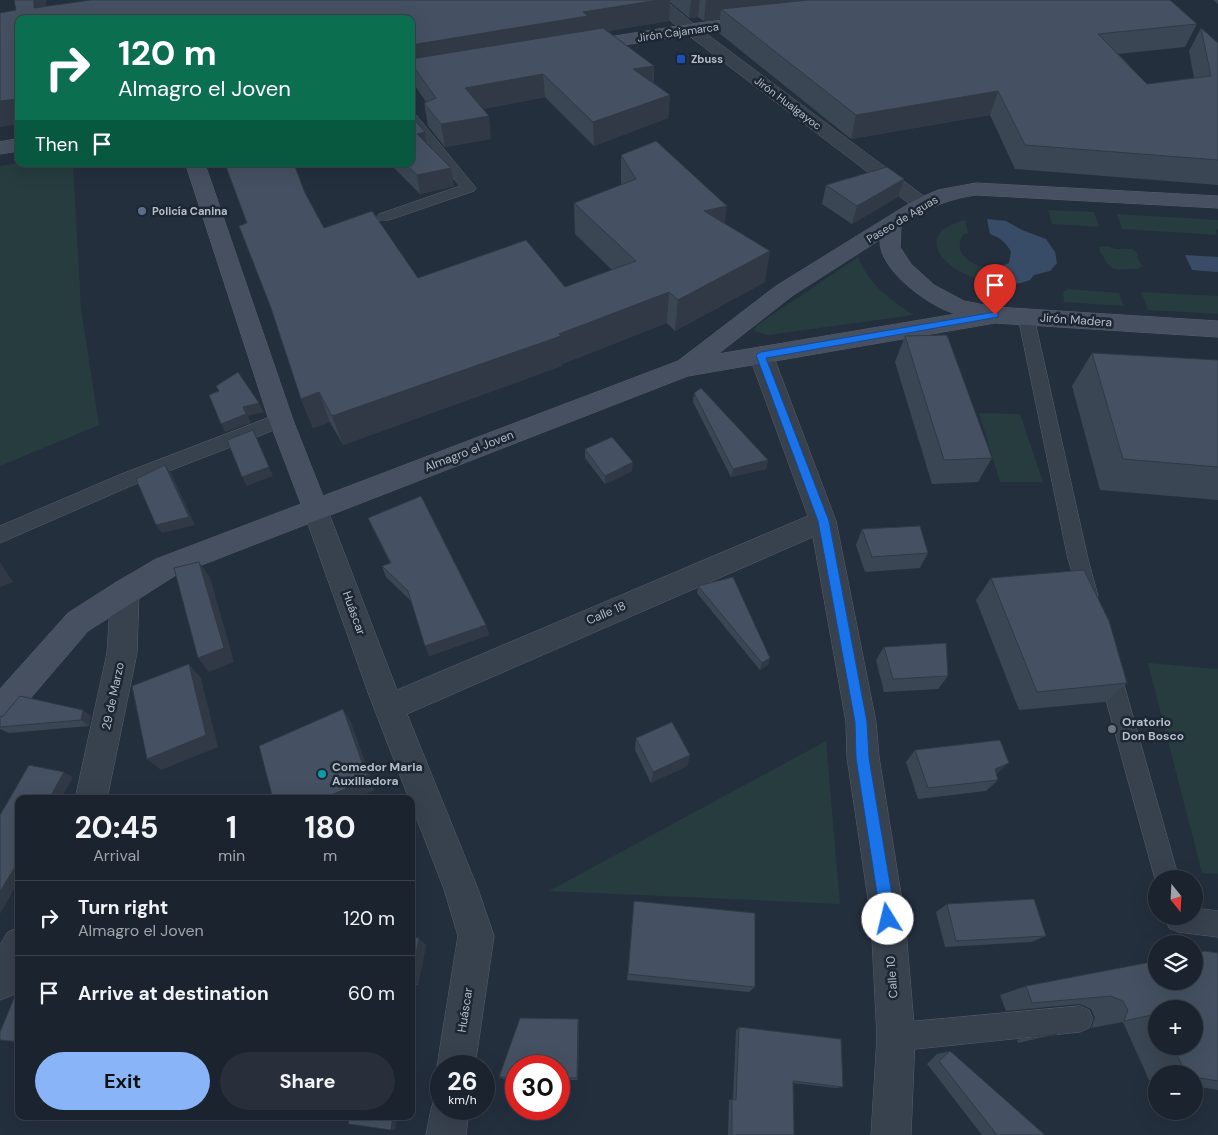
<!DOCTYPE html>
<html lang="en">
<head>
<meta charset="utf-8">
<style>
  body { margin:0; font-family:"DM Sans",sans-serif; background:#282f3a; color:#f1f3f6; height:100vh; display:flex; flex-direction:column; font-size:19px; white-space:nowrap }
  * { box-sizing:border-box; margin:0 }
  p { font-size:16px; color:#a0a4aa }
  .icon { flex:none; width:28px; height:28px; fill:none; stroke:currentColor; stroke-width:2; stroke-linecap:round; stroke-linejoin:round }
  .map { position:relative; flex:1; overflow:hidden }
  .details { position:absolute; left:15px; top:795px; width:400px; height:325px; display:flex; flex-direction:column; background:#1b232e; border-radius:10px; box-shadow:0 5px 20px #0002,0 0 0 1px #39404a }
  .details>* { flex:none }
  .hud { position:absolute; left:15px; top:15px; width:400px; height:152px; border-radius:10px; box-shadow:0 5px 20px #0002,0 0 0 1px #39404a; background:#0b6e4f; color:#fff; overflow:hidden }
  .needle { width:32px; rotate:162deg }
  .buttons { position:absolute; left:1148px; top:870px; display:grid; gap:10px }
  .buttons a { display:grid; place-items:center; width:55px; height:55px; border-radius:50%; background:#1b232e; box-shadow:0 5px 20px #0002,0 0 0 1px #39404a; font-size:25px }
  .speed { position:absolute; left:430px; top:1055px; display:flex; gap:10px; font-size:25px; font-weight:700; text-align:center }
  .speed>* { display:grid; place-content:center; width:65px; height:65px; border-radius:50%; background:#1b232e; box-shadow:0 5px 20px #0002,0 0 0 1px #39404a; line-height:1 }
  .speed small { font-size:12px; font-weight:400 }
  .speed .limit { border:8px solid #d22; background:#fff; color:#111 }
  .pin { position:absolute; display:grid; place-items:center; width:42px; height:42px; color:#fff; margin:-51px -21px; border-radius:50% 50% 50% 0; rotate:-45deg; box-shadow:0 0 5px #0007 }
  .pin .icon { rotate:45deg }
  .me { position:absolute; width:55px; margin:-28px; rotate:351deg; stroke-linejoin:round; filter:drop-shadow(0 0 4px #0008) }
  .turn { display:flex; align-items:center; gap:18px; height:105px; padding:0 20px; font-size:22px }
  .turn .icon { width:65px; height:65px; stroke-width:2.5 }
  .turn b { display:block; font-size:35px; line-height:42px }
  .then { display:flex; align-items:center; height:48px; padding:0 20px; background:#0003; gap:10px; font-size:19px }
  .eta { display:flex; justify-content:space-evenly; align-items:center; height:85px; text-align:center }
  .eta b { font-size:30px; font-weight:700; line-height:35px }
  .primary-button { display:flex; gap:10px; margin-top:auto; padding:10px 20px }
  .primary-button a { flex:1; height:58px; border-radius:30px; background:#8ab4f8; color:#111; font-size:20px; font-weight:700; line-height:58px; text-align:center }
  .primary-button a+a { background:#282f3a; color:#f1f3f6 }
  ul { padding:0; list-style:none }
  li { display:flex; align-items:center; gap:15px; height:75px; padding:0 20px; border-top:1px solid #39404a }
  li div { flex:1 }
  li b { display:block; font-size:19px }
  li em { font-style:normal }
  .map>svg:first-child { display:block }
  .green { fill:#263c3f }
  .water { fill:#394c67 }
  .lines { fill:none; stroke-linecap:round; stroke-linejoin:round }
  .lane-casing { stroke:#565f6c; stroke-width:1 }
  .street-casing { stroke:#565f6c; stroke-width:1 }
  .secondary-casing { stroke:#565f6c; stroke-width:1 }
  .lane { fill:#38414e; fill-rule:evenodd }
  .street { fill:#38414e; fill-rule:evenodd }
  .secondary { fill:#465061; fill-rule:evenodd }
  .wall { fill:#3b4654; fill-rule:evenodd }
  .shaded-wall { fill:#303945 }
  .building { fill:#455162; stroke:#303945 }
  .route { fill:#1a73e8; stroke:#114b97 }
  .transit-dot { fill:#1a4fb4; stroke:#1d2633; stroke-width:2 }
  .service-dot { fill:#5c6f8a; stroke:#1d2633; stroke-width:2 }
  .worship-dot { fill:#6b7280; stroke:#1d2633; stroke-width:2 }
  .culture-dot { fill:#0f9aa8; stroke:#1d2633; stroke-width:2 }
  .labels { text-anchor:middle; stroke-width:5; stroke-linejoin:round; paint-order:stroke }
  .far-street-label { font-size:11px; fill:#b4bcc9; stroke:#1d2633 }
  .far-poi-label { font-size:11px; font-weight:bold; fill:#b4bcc9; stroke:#1d2633; text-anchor:start }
  .street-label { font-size:12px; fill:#b4bcc9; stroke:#1d2633 }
  .poi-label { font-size:12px; font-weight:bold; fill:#b4bcc9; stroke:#1d2633; text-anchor:start }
</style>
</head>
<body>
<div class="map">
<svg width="1218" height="1135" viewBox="0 0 1218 1135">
  <rect width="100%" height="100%" fill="#242f3e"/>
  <g class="green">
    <polygon points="19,163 73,164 81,309 99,425 0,466 0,166"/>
    <polygon points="1048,210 1094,212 1099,227 1052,224"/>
    <polygon points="1117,214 1218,220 1218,229 1216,230 1217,235 1122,229"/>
    <path d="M 965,220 L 968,233 L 963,235 C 953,251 967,262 982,267 L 982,280 C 945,272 910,234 965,220 Z"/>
    <path d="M 1108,246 L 1115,249 L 1132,249 L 1138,254 L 1137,257 L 1142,266 L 1138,269 C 1122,268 1112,275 1104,258 C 1102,253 1099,253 1099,247 Z"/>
    <path d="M 858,257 C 871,287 888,298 914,315 L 768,335 L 754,331 L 757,325 Z"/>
    <polygon points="1068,289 1119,293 1124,306 1064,302 1063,292"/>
    <polygon points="1141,292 1218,296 1218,314 1148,310"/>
    <polygon points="979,413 1020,414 1043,482 1000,482"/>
    <polygon points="1148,663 1218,669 1218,874 1202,873"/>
    <polygon points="826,741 840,904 549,891"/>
  </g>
  <g class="water">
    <path d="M 987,219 L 1006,221 L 1022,230 L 1046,239 L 1055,252 L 1057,263 L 1050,271 L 1034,275 L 1030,280 L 1021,283 L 1003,285 L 997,268 L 1009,263 L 1011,252 C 1006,242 1000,238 990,234 Z"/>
    <polygon points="1185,255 1218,257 1218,272 1192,270"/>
  </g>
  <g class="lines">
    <defs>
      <g id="lane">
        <polygon points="411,114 416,115 476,188 474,191 389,220 379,220 377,217 379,214 460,186 411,127"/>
        <polygon points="1026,311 1032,313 1034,317 1088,559 1098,596 1095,602 1088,605 1081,602 1068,559 1018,317 1020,313"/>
        <polygon points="281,413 287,415 290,420 287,425 133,485 0,543 0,526 119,475"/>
        <polygon points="1108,657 1116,660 1119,667 1179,879 1156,879 1156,883 1155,879 1097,667 1100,660"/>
        <polygon points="1194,908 1218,911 1218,937 1178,932 1169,928 1164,916 1194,916"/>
        <polygon points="1080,1006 1089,1010 1093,1019 1089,1028 1080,1032 896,1051 886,1047 882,1037 886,1027 896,1023"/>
      </g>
      <g id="street">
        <polygon points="647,0 665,0 696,26 929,200 932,204 929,208 922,210 915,208 684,32"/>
        <polygon points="761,347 769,349 773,355 836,521 876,722 879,757 905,919 915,1037 911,1135 871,1135 877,1037 871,919 847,757 846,722 813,537 407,714 478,889 494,936 475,1066 441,1066 441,1076 437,1066 458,936 444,889 411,804 411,799 409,799 369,695 303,510 307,503 316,499 325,503 397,690 808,516 749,355 753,349"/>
        <polygon points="125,579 135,583 139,591 137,653 107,799 75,799 107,653 111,591 115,583"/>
        <polygon points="19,927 19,983 13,995 0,1000 0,945 7,933"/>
        <polygon points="441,1093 441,1109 469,1109 466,1135 426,1135 431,1109 436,1095"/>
      </g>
      <g id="secondary">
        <polygon points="757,16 763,18 765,21 763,24 584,51 578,50 576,46 578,42 584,41 690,24"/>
        <polygon points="19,139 19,151 0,154 0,142"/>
        <path d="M 186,164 L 205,164 L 293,420 L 323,496 L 678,361 L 776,286 L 915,200 L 938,190 L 976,183 L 1218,196 L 1218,208 L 976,195 C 943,200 929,208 901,226 L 900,247 L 911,264 L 934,285 L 964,301 L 995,307 L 1218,321 L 1218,337 L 995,323 L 688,376 L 176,575 L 88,631 L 11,721 L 0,725 L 0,689 L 68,613 L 115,583 L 156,559 L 301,504 L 269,420 ZM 880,240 C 878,270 930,307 956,314 L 718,354 L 792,296 Z"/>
      </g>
    </defs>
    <use href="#lane" class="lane-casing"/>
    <use href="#street" class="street-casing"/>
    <use href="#secondary" class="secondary-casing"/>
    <use href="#lane" class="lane"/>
    <use href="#street" class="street"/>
    <use href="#secondary" class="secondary"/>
  </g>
  <g class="wall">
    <polygon points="46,0 46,6 91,0 1170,0 1197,24 1185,47 1118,54 1147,84 1194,78 1189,51 1201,28 1218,43 1218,185 1015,169 990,115 851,139 719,33 720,19 704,21 698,17 689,18 670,2 669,21 608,31 654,66 654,83 670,95 668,118 594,146 545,97 483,109 491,139 445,147 428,126 424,103 426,102 413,83 411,74 411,19 16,10"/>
    <polygon points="1213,0 1218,0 1218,4"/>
    <polygon points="425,132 427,143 454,186 420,194 390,164 411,164"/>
    <polygon points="621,155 724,223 765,282 675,331 667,323 562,364 562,366 343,445 330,422 313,428 301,399 247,223 305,193 324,228 418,278 565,287 612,270 575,234 574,203 621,185"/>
    <polygon points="826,185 898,197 852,224 822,204"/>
    <polygon points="905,336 992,458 978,482 932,484 895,362"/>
    <polygon points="1092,353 1218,360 1218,500 1100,490 1072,386"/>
    <polygon points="694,393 768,460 766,469 731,477 693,402"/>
    <polygon points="585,449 632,471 605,484 585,458"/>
    <polygon points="368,518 486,625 489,635 429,656 411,601 386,577 382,566 390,563 373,529"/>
    <polygon points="862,529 928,553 920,568 865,572 856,545"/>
    <polygon points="991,578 1127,683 1105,702 1019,710 976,600"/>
    <polygon points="698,586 768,665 760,670 697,593"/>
    <polygon points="884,647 948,676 938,689 884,692 876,660"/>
    <polygon points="91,716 89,726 9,733 0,729 0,717"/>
    <polygon points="636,738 690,755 687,766 651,783 635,750"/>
    <polygon points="915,750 998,780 986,791 918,799 906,762"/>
    <polygon points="634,901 755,987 749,992 627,980"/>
    <polygon points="947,904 1046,936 1031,942 945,947 936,912"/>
    <polygon points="411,937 426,945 418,985 411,985"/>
    <path d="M 1218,953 L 1218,1090 L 1194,1086 L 1194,1074 L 1156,1074 L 1156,1081 L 1149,1080 L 1123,1022 L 1091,1028 L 1095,1018 L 1091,1009 L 1080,1004 L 1006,1011 L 1000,995 L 1026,986 ZM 1156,1009 L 1194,1046 L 1156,1046 Z"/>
    <polygon points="578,1019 579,1023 578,1080 559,1080 559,1066 516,1066 516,1080 503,1079 499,1077"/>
    <polygon points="739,1027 843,1087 836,1088 793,1083 794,1135 728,1135 729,1100 733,1099 736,1030"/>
    <polygon points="1057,1034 1018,1043 1017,1040 1032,1037"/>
    <polygon points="950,1051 1045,1135 982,1135 927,1064 937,1054"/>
  </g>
  <g class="shaded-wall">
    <polygon points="34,0 46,0 46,19 34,8"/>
    <polygon points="659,0 670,0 669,21 411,63 411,45 583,12"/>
    <polygon points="691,0 700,0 698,17 689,18"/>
    <polygon points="706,0 888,0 721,9 720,19 704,21"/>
    <polygon points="654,66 653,89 633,69"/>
    <polygon points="543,74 545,97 468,112 465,88"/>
    <polygon points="998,91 990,115 851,139 856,115"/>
    <polygon points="670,95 668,118 594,146 593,122"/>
    <polygon points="19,99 19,124 0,127 0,101"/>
    <polygon points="489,116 491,139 445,147 441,124"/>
    <polygon points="425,132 428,151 417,134"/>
    <polygon points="451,168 454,186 420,194 417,175"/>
    <polygon points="904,179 898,197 852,224 857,206"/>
    <polygon points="727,206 723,237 704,211"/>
    <polygon points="770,251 765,282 675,331 678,300"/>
    <polygon points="669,292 667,323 562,364 562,366 343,445 332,416 559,334"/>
    <polygon points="319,392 330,422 313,428 301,399"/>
    <polygon points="259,403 264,412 248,416 251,423 225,432 221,424 243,407"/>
    <polygon points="253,430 273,476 247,486 242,477"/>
    <polygon points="768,460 766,469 731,477 733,469"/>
    <polygon points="633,462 632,471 605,484 605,476"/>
    <polygon points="165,465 171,473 195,525 162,533 156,525"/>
    <polygon points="0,562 13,582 0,587"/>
    <polygon points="199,562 210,577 234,662 209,672 198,658"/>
    <polygon points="486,625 489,635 429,656 425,646"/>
    <polygon points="770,658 768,665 760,670 762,663"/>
    <polygon points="189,664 201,678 218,747 161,770 147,759"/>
    <polygon points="343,709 351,722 375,790 355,799 322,799"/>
    <polygon points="83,710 91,716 89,726 81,720"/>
    <polygon points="690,755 687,766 651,783 653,772"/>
    <polygon points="1009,763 997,774 983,780 995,769"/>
    <polygon points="64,772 73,777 61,799 49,799"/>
    <polygon points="16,865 19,867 19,881 0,914 0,892"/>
    <polygon points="419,938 426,945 418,985 411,980 411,978"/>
    <polygon points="578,1019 579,1023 578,1080 577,1078"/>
    <polygon points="393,1116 398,1116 395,1130 391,1130"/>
  </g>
  <g class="building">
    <polygon points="14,0 34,0 34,8 91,0 659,0 583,12 588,16 411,45 411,19 19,19 19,99 0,101 0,13 16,10"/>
    <polygon points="808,0 1170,0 1197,24 1098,34 1147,84 1211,76 1201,28 1218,43 1218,160 1025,145 998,91 856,115 721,9"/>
    <polygon points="603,28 654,66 633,69 670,95 593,122 543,74 465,88 489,116 441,124 424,103 436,98 411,63 411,59"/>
    <polygon points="411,116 425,132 417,134 451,168 417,175 405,164 411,164"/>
    <polygon points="656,141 727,206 704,211 770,251 678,300 669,292 559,334 561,336 332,416 319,392 301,399 271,308 239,226 247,223 225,164 294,164 305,193 324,228 372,211 418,278 526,240 565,287 636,261 574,203 636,179 621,155"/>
    <polygon points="887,167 904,179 857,206 826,185"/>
    <polygon points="947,335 992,458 944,460 905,336"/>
    <polygon points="1092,353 1218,360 1218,467 1123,459"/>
    <polygon points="238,372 259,403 243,407 246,414 221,424 209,395 219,391 216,386"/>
    <polygon points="701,388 768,460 733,469 694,393"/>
    <polygon points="253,430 269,467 242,477 227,440"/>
    <polygon points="612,437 633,462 605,476 585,449"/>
    <polygon points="165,465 189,517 156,525 136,479"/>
    <polygon points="421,496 486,625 425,646 408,591 382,566 391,563 368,518"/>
    <polygon points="920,526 928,553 872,557 862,529"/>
    <polygon points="199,562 224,648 198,658 174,568"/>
    <polygon points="1084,570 1109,621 1127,683 1037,692 991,578"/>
    <polygon points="733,577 770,658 762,663 698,586"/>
    <polygon points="946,643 948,676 893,679 884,647"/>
    <polygon points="189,664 206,735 147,759 132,686"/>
    <polygon points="20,696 83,710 81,720 0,727 0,717 3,716"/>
    <polygon points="343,709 368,779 322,799 273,799 259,746"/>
    <polygon points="672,722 690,755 653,772 636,738"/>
    <polygon points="1000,740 1009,763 995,769 998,780 928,788 915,750"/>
    <polygon points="29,765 64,772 49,799 19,799 19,865 16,865 0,892 0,815"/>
    <polygon points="1034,899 1046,936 956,941 947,904"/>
    <polygon points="634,901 755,913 755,987 628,974"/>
    <polygon points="411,937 419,938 411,978"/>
    <polygon points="1205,951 1218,953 1218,1081 1194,1077 1194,1074 1186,1074 1173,1046 1194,1046 1194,1009 1156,1009 1156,1014 1124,1021 1128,1010 1123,1001 1111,996 1032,1003 1026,986 1156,961 1156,981 1194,981 1194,954"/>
    <polygon points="19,986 19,1042 0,1040 0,1032"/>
    <polygon points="520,1018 578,1019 577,1078 559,1078 559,1066 516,1066 516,1078 499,1077"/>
    <polygon points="739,1027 841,1039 843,1087 793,1081 794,1135 732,1135 732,1099 736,1100"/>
    <polygon points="1057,1034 1033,1039 1032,1037"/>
    <polygon points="950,1051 1045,1135 997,1135 939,1061"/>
    <polygon points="350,1116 393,1116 391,1130 348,1124"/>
  </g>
  <polygon class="route" points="995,312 998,313 998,317 766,358 829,521 867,722 869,758 896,919 893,924 888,926 883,924 881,919 856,758 855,722 818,521 756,355 761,352"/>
  <rect class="transit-dot" x="676" y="54" width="10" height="10" rx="2.5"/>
  <circle class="service-dot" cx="142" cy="211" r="5"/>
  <circle class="worship-dot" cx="1112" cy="729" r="5"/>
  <circle class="culture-dot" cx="322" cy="774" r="5"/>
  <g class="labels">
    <g class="far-street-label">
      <text transform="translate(678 32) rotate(-8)" y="4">Jirón Cajamarca</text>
      <text transform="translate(788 103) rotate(37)" y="4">Jirón Hualgayoc</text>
      <text transform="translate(902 219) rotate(-31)" y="4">Paseo de Aguas</text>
    </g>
    <g class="far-poi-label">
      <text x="691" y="63">Zbuss</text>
      <text x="152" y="215">Policía Canina</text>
    </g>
    <g class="street-label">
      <text transform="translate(1076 320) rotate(4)" y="4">Jirón Madera</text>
      <text transform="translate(469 451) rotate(-21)" y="4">Almagro el Joven</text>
      <text transform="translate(354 613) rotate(70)" y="4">Huáscar</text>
      <text transform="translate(606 613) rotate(-23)" y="4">Calle 18</text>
      <text transform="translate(113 696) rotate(-78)" y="4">29 de Marzo</text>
      <text transform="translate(892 977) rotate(-94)" y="4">Calle 10</text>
      <text transform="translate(465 1010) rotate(-81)" y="4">Huáscar</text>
    </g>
    <g class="poi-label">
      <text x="1122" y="726">Oratorio<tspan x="1122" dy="14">Don Bosco</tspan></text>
      <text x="332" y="771">Comedor Maria<tspan x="332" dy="14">Auxiliadora</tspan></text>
    </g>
  </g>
</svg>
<div class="buttons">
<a><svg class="needle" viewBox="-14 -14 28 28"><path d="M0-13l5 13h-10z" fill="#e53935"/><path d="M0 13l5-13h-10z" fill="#a0a4aa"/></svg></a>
<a><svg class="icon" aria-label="layers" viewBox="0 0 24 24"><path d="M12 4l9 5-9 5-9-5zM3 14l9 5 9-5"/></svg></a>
<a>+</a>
<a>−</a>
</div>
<div class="speed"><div>26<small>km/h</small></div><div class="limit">30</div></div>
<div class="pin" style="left:995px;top:315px;background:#d93025"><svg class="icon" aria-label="arrive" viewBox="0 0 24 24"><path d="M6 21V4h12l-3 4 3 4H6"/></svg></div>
<svg class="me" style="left:888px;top:919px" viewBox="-20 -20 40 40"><circle r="19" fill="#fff"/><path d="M0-13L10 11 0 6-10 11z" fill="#1a73e8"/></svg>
<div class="hud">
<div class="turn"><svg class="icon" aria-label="right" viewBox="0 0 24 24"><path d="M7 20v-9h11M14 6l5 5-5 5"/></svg><div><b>120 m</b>Almagro el Joven</div></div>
<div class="then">Then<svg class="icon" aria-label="arrive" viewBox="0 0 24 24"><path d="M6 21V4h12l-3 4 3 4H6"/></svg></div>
</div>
<section class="details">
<div class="eta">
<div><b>20:45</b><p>Arrival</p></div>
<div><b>1</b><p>min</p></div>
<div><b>180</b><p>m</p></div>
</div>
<ul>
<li><svg class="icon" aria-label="right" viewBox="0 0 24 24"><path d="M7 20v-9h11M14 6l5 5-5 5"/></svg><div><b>Turn right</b><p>Almagro el Joven</p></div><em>120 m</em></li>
<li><svg class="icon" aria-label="arrive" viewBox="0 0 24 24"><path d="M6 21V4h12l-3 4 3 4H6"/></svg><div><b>Arrive at destination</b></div><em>60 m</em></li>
</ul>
<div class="primary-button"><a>Exit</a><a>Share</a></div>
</section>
</div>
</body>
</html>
